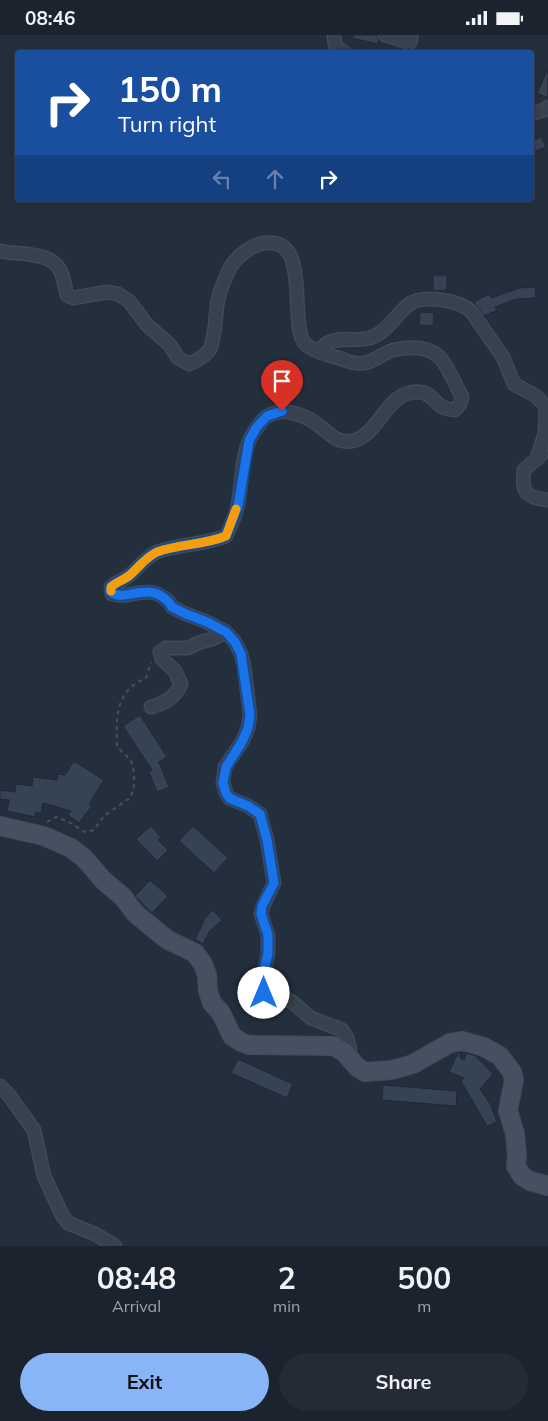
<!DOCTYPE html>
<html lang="en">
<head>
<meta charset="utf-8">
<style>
  body { margin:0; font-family:Mulish,sans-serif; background:#242b36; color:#f1f3f6; height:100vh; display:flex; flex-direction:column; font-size:19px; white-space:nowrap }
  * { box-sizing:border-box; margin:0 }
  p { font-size:16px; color:#a0a4aa }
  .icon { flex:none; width:28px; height:28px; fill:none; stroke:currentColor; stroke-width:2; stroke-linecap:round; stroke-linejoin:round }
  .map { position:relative; height:1211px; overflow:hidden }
  .panel { display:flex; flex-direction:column; background:#1b232e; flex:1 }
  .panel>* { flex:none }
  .banner { position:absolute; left:15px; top:15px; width:519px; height:152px; border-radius:5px; box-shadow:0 2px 8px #0003,0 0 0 1px #39404a; background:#1a4fa0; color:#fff; overflow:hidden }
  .pin { position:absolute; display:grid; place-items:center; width:42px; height:42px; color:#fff; margin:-51px -21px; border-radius:50% 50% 50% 0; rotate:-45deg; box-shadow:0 0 5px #0007 }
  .pin .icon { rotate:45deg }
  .me { position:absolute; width:55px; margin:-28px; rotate:0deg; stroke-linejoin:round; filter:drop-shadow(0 0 4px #0008) }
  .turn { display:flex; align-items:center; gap:18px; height:105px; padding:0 20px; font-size:22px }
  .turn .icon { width:65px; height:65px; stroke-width:2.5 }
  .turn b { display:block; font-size:35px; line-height:42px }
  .lanes { display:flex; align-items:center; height:48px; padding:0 20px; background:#0003; justify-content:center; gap:25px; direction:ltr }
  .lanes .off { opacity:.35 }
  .eta { display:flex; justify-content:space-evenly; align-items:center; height:85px; text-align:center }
  .eta b { font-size:30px; font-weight:700; line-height:35px }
  .button { display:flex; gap:10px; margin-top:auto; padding:10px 20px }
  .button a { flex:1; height:58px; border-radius:30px; background:#8ab4f8; color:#111; font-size:20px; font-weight:700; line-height:58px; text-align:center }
  .button a+a { background:#242b36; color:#f1f3f6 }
  .status { display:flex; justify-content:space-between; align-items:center; height:35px; padding:0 25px; background:#1b232e; direction:ltr }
  .status svg { height:14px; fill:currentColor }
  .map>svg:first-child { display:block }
  .building { fill:#364354; stroke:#1f2835 }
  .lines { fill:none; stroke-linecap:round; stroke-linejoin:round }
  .street-casing { stroke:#414a57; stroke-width:15 }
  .secondary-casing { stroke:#414a57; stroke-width:20 }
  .path { stroke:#3f5557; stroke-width:2; stroke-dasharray:4 4; stroke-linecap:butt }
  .street { stroke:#38414e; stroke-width:12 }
  .secondary { stroke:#465061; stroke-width:18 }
  .route-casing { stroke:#114b97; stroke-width:12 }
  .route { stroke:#1a73e8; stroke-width:9 }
  .slow { stroke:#f59e0b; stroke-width:9 }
</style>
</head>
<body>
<div class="status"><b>08:46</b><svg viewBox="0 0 49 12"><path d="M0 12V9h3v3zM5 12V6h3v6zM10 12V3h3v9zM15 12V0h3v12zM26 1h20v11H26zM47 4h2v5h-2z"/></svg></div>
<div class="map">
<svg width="548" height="1211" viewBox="0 0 548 1211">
  <rect width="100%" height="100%" fill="#242f3e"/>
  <g class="building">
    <polygon points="353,0 377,0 379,5 378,9 352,3"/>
    <polygon points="548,34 548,63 537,58"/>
    <polygon points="541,102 546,112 531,118 531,107"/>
    <polygon points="433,240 447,240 447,255 433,256"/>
    <polygon points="535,252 536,263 516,264 505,268 495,272 497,275 484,281 474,267 489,259 491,263 519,253"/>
    <polygon points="420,277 434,278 433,291 419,290"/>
    <polygon points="140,680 167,722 159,727 169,752 157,757 149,737 152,735 123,691"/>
    <polygon points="74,726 104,745 89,769 92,771 79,788 68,780 71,776 43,768 41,778 36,777 35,782 7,776 9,765 0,764 0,755 15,757 16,749 32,751 33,742 57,745 58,739 65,740"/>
    <polygon points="151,791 161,802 158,805 168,815 157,826 136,804"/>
    <polygon points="193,791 228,823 214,838 179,806"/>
    <polygon points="150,845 168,861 152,878 135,861"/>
    <polygon points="213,875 222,885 209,897 203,909 195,904 204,886 203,885"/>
    <polygon points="460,1017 460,1023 464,1025 466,1018 474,1020 493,1039 480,1054 491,1070 497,1087 487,1091 461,1046 464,1043 449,1037 458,1018"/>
    <polygon points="238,1024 293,1049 287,1063 231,1038"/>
    <polygon points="383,1050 457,1056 456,1071 382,1065"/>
  </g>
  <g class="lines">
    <defs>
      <g id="street">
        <polyline points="334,0 335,10 345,18"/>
        <polyline points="385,0 409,8 411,5 411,0"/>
        <polyline points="531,79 544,75 548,72"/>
        <path d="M 0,216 C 19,220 52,216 61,237 C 64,244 65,253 67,260 L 73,263 L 107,257 L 118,259 L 129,266 L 147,290 L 170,310 L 178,323 L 189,329 C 196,326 206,321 210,314 C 216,299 215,281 218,265 C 220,255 225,243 230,233 C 237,221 252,209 266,208 C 310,203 290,282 303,306 C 309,317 335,321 347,326 C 368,334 376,321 393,315 C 408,311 432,311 442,325 C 450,336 455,349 462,362 L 460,369 L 455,375 C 435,375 435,358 420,357 C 386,354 380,401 352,406 C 339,409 331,400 322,393 C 308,381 283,370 266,382 C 264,383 261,387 259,390 C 240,411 243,444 238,469 C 236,480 231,491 226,501 C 204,510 179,509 157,517 C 146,522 139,532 130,540 C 124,545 116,547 111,552 L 112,559 C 130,565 147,549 164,563 C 168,566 170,567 172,572 L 186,579 L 207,587 L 226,597 L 235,607 L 241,619 L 244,631 L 250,680 L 248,693 L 242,707 L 225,732 L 223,747 L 226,758 L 229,763 L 248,771 L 260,779 L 267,805 L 274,848 L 263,871 L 261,879 L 268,900 L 268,919 L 263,942 L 264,958 L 273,963 L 291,966 L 311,983 L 342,995 L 347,1003 L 350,1015 L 348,1023"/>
        <path d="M 319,317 C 321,314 324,310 327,308 C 340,301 357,307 370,303 C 386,298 396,280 408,270 C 422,259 458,265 471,276 L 503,322 L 514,349 L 536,361 L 546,372 L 545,398 L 537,423"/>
        <path d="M 542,419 L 524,435 C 521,458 526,462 548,465"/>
        <path d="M 151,672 C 165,668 175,663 181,649 L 175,636 L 162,624 L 160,617 L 166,613 L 188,613 L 198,608 L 212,604 L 226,597"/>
        <polyline points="0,1051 8,1059 34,1095 44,1141 62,1180 68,1188 95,1199 115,1211"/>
      </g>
      <polyline id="secondary" points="0,791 44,801 71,813 84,823 104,846 123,862 135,878 159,898 168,905 195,918 203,929 207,940 208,956 212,968 221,978 232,1001 241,1007 249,1010 333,1011 344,1017 357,1032 365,1037 392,1035 413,1029 450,1008 463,1006 484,1012 500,1021 512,1037 514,1045 508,1075 515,1099 517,1121 516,1131 522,1141 530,1146 548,1151"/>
    </defs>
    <use href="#street" class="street-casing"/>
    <use href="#secondary" class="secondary-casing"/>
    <path class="path" d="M 47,787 L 56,782 L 69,787 L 85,797 L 94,795 L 104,781 L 131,762 L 134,750 L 134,737 L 131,725 L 117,712 C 116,682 115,656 146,643 L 151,627"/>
    <use href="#street" class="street"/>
    <use href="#secondary" class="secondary"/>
  </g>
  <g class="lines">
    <defs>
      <path id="route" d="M 264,958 L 262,942 L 268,919 L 268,900 L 261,879 L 262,871 L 274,848 L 267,805 L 260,779 L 248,771 L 229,763 L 226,758 L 223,748 L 226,732 L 242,707 L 248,693 L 250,680 L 241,619 L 235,607 L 226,597 L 207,587 L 186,579 L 172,572 C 170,568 168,566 164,563 C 145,547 123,569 110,556 L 111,552 C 116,547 124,545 130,540 C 139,532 146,522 157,517 C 179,509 204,510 226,501 L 238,471 L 249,406 L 256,393 L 267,381 L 282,376"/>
    </defs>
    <use href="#route" class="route-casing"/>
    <use href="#route" class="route"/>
    <path class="slow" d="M 111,556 L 111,552 C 116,547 124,545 130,540 C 139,532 146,522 157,517 C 179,509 204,510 226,501 L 236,474"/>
  </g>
</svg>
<div class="pin" style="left:282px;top:376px;background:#d93025"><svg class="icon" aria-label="arrive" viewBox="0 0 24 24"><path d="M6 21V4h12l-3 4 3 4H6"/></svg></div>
<svg class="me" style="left:264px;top:958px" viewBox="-20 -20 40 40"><circle r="19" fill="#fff"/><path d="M0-13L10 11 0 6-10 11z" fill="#1a73e8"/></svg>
<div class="banner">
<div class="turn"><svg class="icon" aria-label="right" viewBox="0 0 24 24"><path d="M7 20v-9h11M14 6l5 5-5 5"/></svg><div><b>150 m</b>Turn right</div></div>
<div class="lanes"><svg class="icon off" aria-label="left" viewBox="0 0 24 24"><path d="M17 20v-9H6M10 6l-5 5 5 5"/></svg><svg class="icon off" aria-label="ahead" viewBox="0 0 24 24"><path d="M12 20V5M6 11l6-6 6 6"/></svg><svg class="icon" aria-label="right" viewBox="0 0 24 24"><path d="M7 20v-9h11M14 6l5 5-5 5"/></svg></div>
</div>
</div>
<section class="panel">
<div class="eta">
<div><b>08:48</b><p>Arrival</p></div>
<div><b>2</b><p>min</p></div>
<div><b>500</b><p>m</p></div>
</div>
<div class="button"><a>Exit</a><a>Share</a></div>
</section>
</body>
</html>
